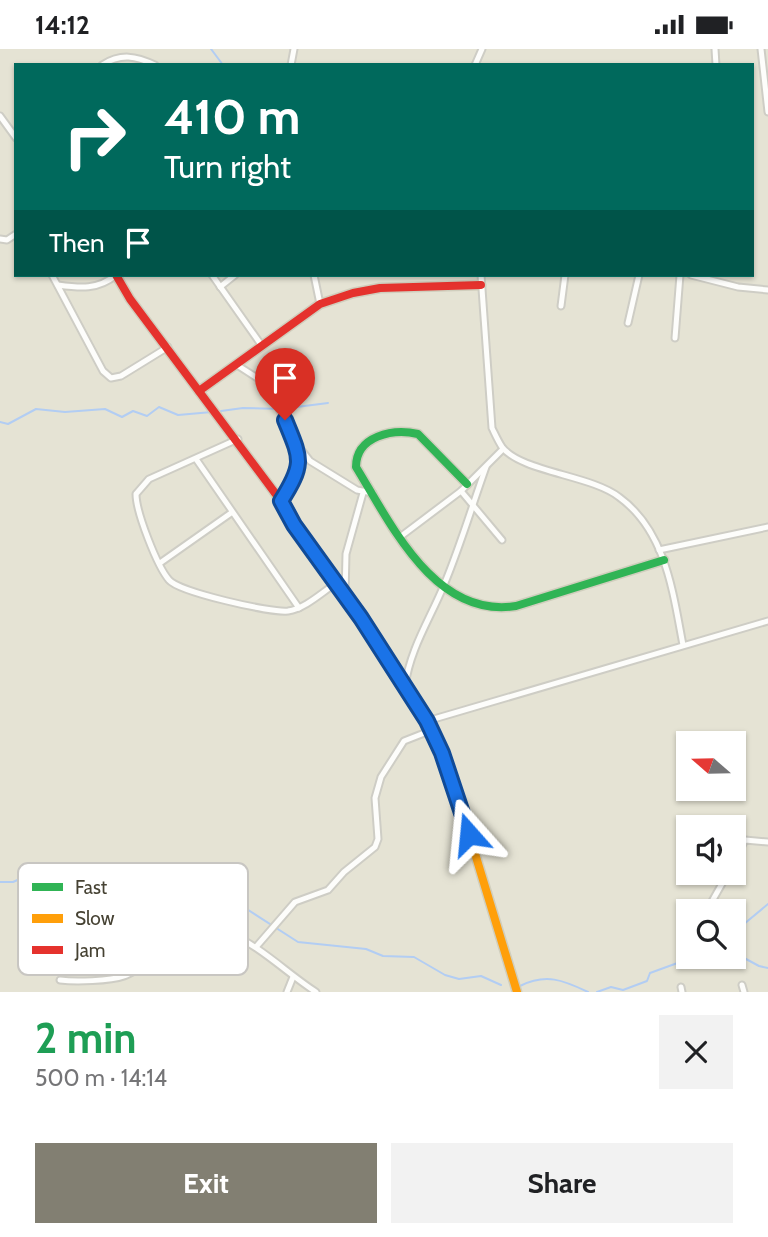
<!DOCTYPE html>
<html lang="en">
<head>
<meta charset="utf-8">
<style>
  body { margin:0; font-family:Cabin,sans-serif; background:#f2f2f2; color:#202124; height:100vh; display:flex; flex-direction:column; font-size:26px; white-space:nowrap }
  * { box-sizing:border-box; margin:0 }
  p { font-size:23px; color:#757577 }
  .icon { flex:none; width:38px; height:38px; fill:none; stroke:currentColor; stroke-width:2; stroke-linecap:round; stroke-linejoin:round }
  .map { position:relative; height:943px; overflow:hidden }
  .sheet { display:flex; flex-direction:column; background:#fff; flex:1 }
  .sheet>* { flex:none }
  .top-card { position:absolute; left:14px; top:14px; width:740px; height:214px; border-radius:0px; box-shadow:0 2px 5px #0004; background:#00695c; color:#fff; overflow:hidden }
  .needle { width:46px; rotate:290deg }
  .tools { position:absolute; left:676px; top:682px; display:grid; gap:14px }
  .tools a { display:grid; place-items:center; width:70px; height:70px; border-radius:0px; background:#fff; box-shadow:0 2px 5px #0004; font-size:35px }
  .pin { position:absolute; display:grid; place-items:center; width:60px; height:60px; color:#fff; margin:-72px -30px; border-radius:50% 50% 50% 0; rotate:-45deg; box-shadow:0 0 7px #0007 }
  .pin .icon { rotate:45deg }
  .me { position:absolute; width:77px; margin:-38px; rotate:342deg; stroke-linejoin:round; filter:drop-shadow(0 0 5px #0008) }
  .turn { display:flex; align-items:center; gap:24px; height:147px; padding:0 35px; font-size:32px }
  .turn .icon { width:91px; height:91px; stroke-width:2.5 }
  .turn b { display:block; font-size:49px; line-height:60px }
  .then { display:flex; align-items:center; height:66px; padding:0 35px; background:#0003; gap:14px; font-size:26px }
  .round { display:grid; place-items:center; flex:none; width:74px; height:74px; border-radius:0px; background:#f2f2f2 }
  .headline { display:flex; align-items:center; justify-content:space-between; height:119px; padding:0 35px }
  h1 { font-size:42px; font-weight:700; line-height:52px; color:#1e9e55 }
  .button { display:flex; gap:14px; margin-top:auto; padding:14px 35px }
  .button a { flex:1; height:80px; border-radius:0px; background:#827f72; color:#fff; font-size:28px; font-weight:700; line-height:80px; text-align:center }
  .button a+a { background:#f2f2f2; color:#202124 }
  .status { display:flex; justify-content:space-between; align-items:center; height:49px; padding:0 35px; background:#fff; direction:ltr }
  .status svg { height:19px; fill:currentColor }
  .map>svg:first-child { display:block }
  .residential { fill:#e5e3d4; fill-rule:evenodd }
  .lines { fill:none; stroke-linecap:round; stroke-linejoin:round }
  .stream { stroke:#b2cdf3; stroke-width:2 }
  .street-casing { stroke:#cecdc5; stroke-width:9 }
  .fast-casing { stroke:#d0cebd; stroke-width:11 }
  .slow-casing { stroke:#d0cebd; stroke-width:11 }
  .jam-casing { stroke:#d0cebd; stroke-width:11 }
  .street { stroke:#fdfdfb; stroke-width:5 }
  .fast { stroke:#30b455; stroke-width:8 }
  .slow { stroke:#ff9f0a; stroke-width:8 }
  .jam { stroke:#e5322d; stroke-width:8 }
  .route-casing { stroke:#114b97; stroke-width:18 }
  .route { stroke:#1a73e8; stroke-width:12 }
  .key { fill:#fff; stroke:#c8c6c2; stroke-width:2 }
  .key-label { font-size:19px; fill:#464233 }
</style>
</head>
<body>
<div class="status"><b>14:12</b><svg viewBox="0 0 49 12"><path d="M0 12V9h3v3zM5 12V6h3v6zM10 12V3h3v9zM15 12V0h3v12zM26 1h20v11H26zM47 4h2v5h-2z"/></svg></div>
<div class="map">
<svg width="768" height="943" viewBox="0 0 768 943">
  <rect width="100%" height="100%" fill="#f0efe7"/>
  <path class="residential" d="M 0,0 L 768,0 L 768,943 L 0,943 ZM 16,16 L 752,16 L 752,226 L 16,226 ZM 688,695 L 733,695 L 733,740 L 688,740 ZM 688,779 L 733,779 L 733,824 L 688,824 ZM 688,863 L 733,863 L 733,908 L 688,908 Z"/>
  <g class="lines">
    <g class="stream">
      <polyline points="211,0 223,16"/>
      <polyline points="221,362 243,359 281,360 328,354"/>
      <polyline points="0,373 8,375 36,360 65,363 105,360 122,368 133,362 147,367 159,358 178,366 212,363"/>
      <polyline points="0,833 13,833 40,821 53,824 70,821 87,833 113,839 134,851 141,847 155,830 166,827 207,834 231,840 242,857 298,893 366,900 383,907 414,908 445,926 459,930 481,927 501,936"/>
      <polyline points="733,901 744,875 768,855"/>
      <polyline points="733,903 759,917 768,919"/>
      <polyline points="707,908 718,913 728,908"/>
      <path d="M 520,937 C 546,924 563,931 588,943"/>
      <polyline points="597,943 611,938 623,941 647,932 650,924 694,908"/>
    </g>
    <defs>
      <g id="street">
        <polyline points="715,0 716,16"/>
        <polyline points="761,0 768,63"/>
        <path d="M 102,16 C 121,4 136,7 155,16"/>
        <polyline points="291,16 294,0"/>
        <polyline points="475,16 482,0"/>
        <polyline points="0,67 16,89"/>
        <polyline points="0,190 7,191 16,185"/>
        <polyline points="52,226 103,322 111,329 121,327 168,298"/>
        <polyline points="212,226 262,297"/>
        <polyline points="314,226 320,255"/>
        <path d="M 481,226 L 492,379 C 495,385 498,392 502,398 C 521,423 591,426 619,448 C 666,482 673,544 683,596"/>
        <polyline points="691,226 738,238 768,241"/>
        <path d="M 58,236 C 80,239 98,241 116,226"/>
        <polyline points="220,238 235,226"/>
        <polyline points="561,257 565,226"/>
        <polyline points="628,274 639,226"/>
        <polyline points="675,289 680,226"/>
        <polyline points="237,316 268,336 293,390 310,412 357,441 373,444"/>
        <path d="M 238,390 L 149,430 L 136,445 C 136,463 157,517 169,531 C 179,543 271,564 288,562 C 306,559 321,544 335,535"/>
        <polyline points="196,410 299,559"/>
        <polyline points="461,442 502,491"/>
        <polyline points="281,452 298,420 298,399"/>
        <polyline points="400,488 461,442 503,400"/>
        <polyline points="659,501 768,478"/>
        <polyline points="160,514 231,464"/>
        <polyline points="345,546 346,505 363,444"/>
        <path d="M 405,637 C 410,600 430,570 444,536 C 460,498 472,457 486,418"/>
        <polyline points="427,672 768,572"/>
        <polyline points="733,814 745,791 768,793"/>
        <polyline points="706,863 728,824"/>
        <polyline points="256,898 295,853 328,841 344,823 375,798 378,790 375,749 381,728 404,692 432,681"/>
        <path d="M 60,931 C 75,933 110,932 124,927 C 149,917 201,877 227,884 C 256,893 289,926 316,943"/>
        <polyline points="742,936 744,943"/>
        <polyline points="681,938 682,943"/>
        <polyline points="287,943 293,928"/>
      </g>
      <path id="fast" d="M 467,435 L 418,385 C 393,379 356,387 356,418 C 391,475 435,570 516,557 L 664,511"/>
      <polyline id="slow" points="275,444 294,476 361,569 427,672 442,704 463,765 517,943"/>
      <g id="jam">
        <polyline points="116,226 130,250 275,444"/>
        <polyline points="199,342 320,255 353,244 380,239 481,236"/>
      </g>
    </defs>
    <use href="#street" class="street-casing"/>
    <use href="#fast" class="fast-casing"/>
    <use href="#slow" class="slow-casing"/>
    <use href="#jam" class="jam-casing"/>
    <use href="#street" class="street"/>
    <use href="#fast" class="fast"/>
    <use href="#slow" class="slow"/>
    <use href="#jam" class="jam"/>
  </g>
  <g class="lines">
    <defs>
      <path id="route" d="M 285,371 C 301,410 305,414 281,452 L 294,476 L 361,569 L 427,672 L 442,704 L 469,785"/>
    </defs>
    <use href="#route" class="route-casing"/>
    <use href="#route" class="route"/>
  </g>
  <rect x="18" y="814" width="230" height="112" rx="10" class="key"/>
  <rect x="32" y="834" width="31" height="8" fill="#30b455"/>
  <rect x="32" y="865" width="31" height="9" fill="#ff9f0a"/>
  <rect x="32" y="897" width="31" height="8" fill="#e5322d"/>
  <g class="key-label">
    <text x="75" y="845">Fast</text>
    <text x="75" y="876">Slow</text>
    <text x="75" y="908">Jam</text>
  </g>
</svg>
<div class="tools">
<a><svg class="needle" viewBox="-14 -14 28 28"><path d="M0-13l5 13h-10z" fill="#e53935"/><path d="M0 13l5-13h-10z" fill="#757577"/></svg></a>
<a><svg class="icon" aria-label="sound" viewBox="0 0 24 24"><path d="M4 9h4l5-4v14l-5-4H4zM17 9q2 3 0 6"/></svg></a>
<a><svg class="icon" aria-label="search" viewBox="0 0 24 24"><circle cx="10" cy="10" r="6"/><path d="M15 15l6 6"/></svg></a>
</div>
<div class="pin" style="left:285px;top:371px;background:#d93025"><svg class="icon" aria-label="arrive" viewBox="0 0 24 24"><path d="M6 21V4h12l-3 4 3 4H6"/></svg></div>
<svg class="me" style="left:469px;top:785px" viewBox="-20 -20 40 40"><path d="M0-17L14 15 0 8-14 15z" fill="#1a73e8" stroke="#fff" stroke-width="4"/></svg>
<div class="top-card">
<div class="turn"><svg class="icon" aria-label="right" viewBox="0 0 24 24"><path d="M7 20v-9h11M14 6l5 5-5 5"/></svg><div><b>410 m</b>Turn right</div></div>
<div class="then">Then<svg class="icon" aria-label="arrive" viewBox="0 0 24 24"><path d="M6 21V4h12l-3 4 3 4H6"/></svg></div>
</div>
</div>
<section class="sheet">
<div class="headline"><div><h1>2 min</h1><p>500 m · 14:14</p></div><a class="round"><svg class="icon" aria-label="close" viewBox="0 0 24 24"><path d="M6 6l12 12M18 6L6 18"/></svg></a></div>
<div class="button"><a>Exit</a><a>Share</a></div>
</section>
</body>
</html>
